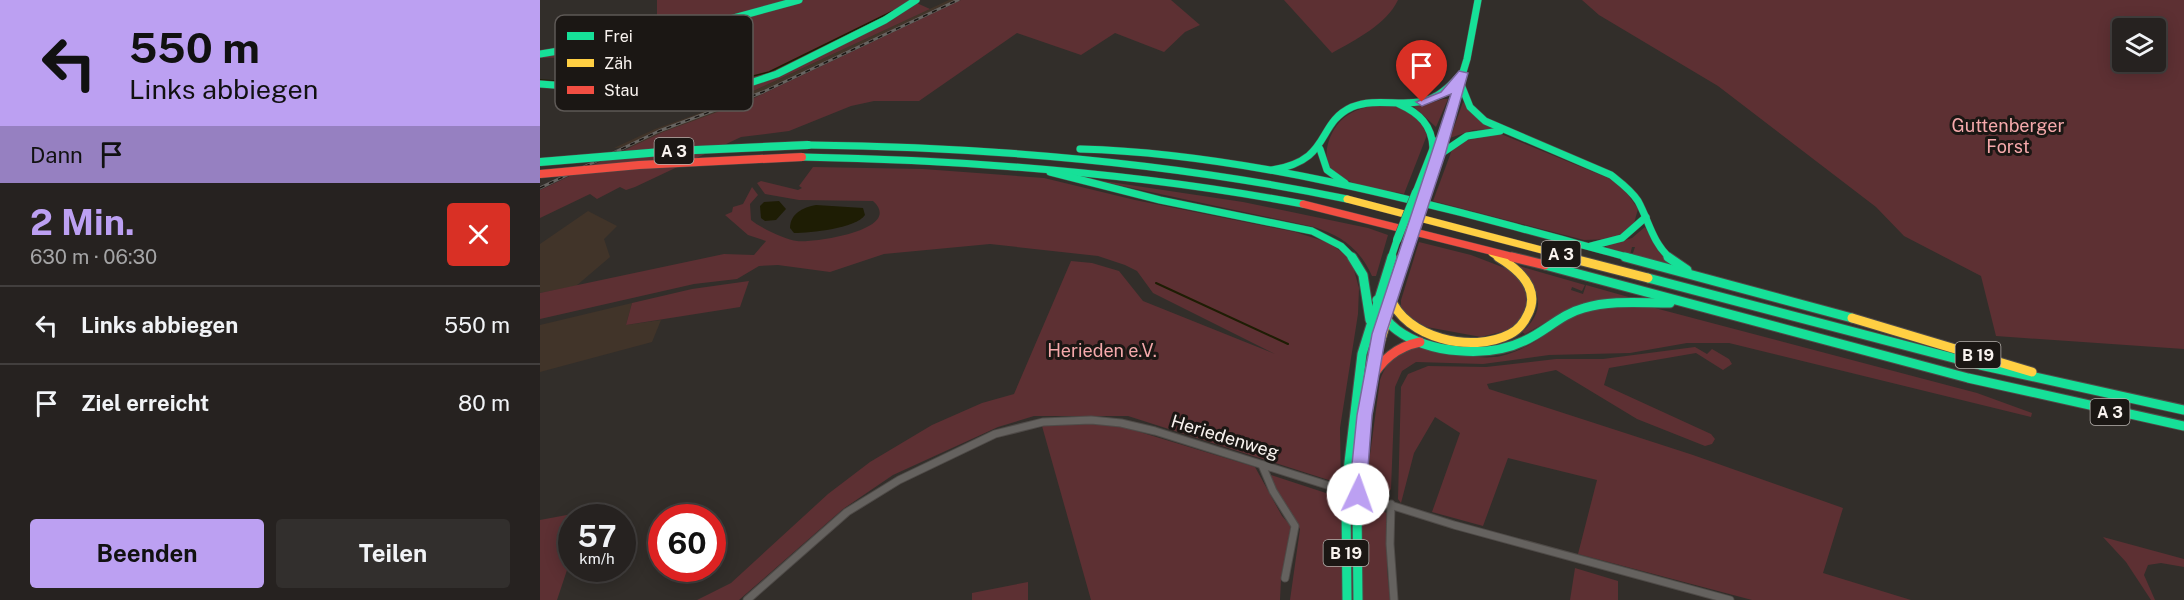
<!DOCTYPE html>
<html lang="de">
<head>
<meta charset="utf-8">
<style>
  body { margin:0; font-family:"Public Sans",sans-serif; background:#322f2d; color:#f1f3f6; height:100vh; display:flex; flex-direction:column; font-size:22px; white-space:nowrap }
  * { box-sizing:border-box; margin:0 }
  p { font-size:20px; color:#a4a4a5 }
  .icon { flex:none; width:33px; height:33px; fill:none; stroke:currentColor; stroke-width:2; stroke-linecap:round; stroke-linejoin:round }
  .map { position:relative; flex:1; overflow:hidden }
  .drawer { display:flex; flex-direction:column; background:#262220; width:540px }
  .drawer>* { flex:none }
  .guide { background:#bca0f2; color:#111; overflow:hidden }
  .controls { position:absolute; left:1572px; top:18px; display:grid; gap:12px }
  .controls a { display:grid; place-items:center; width:54px; height:54px; border-radius:6px; background:#262220; box-shadow:0 3px 15px #0003,0 0 0 2px #423f3e; font-size:30px }
  .speed { position:absolute; left:18px; top:504px; display:flex; gap:12px; font-size:30px; font-weight:700; text-align:center }
  .speed>* { display:grid; place-content:center; width:78px; height:78px; border-radius:50%; background:#262220; box-shadow:0 3px 15px #0003,0 0 0 2px #423f3e; line-height:1 }
  .speed small { font-size:15px; font-weight:400 }
  .speed .limit { border:9px solid #d22; background:#fff; color:#111 }
  .pin { position:absolute; display:grid; place-items:center; width:51px; height:51px; color:#fff; margin:-62px -26px; border-radius:50% 50% 50% 0; rotate:-45deg; box-shadow:0 0 6px #0007 }
  .pin .icon { rotate:45deg }
  .me { position:absolute; width:66px; margin:-33px; rotate:3deg; stroke-linejoin:round; filter:drop-shadow(0 0 4px #0008) }
  .turn { display:flex; align-items:center; gap:21px; height:126px; padding:0 30px; font-size:27px }
  .turn .icon { width:78px; height:78px; stroke-width:2.5 }
  .turn b { display:block; font-size:42px; line-height:51px }
  .then { display:flex; align-items:center; height:57px; padding:0 30px; background:#0003; gap:12px; font-size:22px }
  .round { display:grid; place-items:center; flex:none; width:63px; height:63px; border-radius:6px; background:#322f2d }
  .headline { display:flex; align-items:center; justify-content:space-between; height:102px; padding:0 30px }
  h1 { font-size:36px; font-weight:700; line-height:45px; color:#bca0f2 }
  .primary-button { display:flex; gap:12px; margin-top:auto; padding:12px 30px }
  .primary-button a { flex:1; height:69px; border-radius:6px; background:#bca0f2; color:#111; font-size:24px; font-weight:700; line-height:69px; text-align:center }
  .primary-button a+a { background:#322f2d; color:#f1f3f6 }
  ul { padding:0; list-style:none }
  li { display:flex; align-items:center; gap:18px; height:78px; padding:0 30px; border-top:2px solid #423f3e }
  li div { flex:1 }
  li b { display:block; font-size:22px }
  li em { font-style:normal }
  main { display:flex; flex:1; min-height:0 }
  .map>svg:first-child { display:block }
  .built { fill:#413429 }
  .green { fill:#5d3033; fill-rule:evenodd }
  .water { fill:#1e1d04 }
  .lines { fill:none; stroke-linecap:round; stroke-linejoin:round }
  .stream-far1 { stroke:#1e1d04; stroke-width:1.5 }
  .stream { stroke:#1e1d04; stroke-width:2 }
  .street-casing { stroke:#4f4b48; stroke-width:9 }
  .fast-far1-casing { stroke:#4f4b48; stroke-width:8 }
  .fast-casing { stroke:#4f4b48; stroke-width:11 }
  .slow-far1-casing { stroke:#4f4b48; stroke-width:8 }
  .slow-casing { stroke:#4f4b48; stroke-width:11 }
  .jam-far1-casing { stroke:#4f4b48; stroke-width:8 }
  .jam-casing { stroke:#4f4b48; stroke-width:11 }
  .street { stroke:#65625f; stroke-width:7 }
  .fast-far1 { stroke:#16e098; stroke-width:7 }
  .fast { stroke:#16e098; stroke-width:9 }
  .slow-far1 { stroke:#ffcf43; stroke-width:7 }
  .slow { stroke:#ffcf43; stroke-width:9 }
  .jam-far1 { stroke:#f24e42; stroke-width:7 }
  .jam { stroke:#f24e42; stroke-width:9 }
  .rail-casing { stroke:#676461; stroke-width:3 }
  .rail { stroke:#1b1714; stroke-width:1.5; stroke-dasharray:5; stroke-linecap:butt }
  .fast-bridge-far1-casing { stroke:#4f4b48; stroke-width:9; stroke-linecap:butt }
  .fast-bridge-casing { stroke:#4f4b48; stroke-width:12; stroke-linecap:butt }
  .slow-bridge-casing { stroke:#4f4b48; stroke-width:9; stroke-linecap:butt }
  .jam-bridge-casing { stroke:#4f4b48; stroke-width:9; stroke-linecap:butt }
  .fast-bridge-far1 { stroke:#16e098; stroke-width:8 }
  .fast-bridge { stroke:#16e098; stroke-width:10 }
  .slow-bridge { stroke:#ffcf43; stroke-width:8 }
  .jam-bridge { stroke:#f24e42; stroke-width:8 }
  .route { fill:#bca0f2; stroke:#7a689d; stroke-width:1.5 }
  .labels { text-anchor:middle; stroke-width:6; stroke-linejoin:round; paint-order:stroke }
  .shield { fill:#1b1714; stroke:#b6b1ad; stroke-width:1.5 }
  .shield-label { font-size:16px; font-weight:bold; fill:#f9f3ef }
  .park-label { font-size:18px; fill:#f5a9ab; stroke:#1b1714 }
  .street-label { font-size:18px; fill:#f9f3ef; stroke:#1b1714 }
  .key { fill:#1b1714; stroke:#5e5956; stroke-width:1.5 }
  .key-label { font-size:16px; fill:#f9f3ef }
</style>
</head>
<body>
<main>
<section class="drawer">
<div class="guide">
<div class="turn"><svg class="icon" aria-label="left" viewBox="0 0 24 24"><path d="M17 20v-9H6M10 6l-5 5 5 5"/></svg><div><b>550 m</b>Links abbiegen</div></div>
<div class="then">Dann<svg class="icon" aria-label="arrive" viewBox="0 0 24 24"><path d="M6 21V4h12l-3 4 3 4H6"/></svg></div>
</div>
<div class="headline"><div><h1>2 Min.</h1><p>630 m · 06:30</p></div><a class="round" style="background:#d93025;color:#fff"><svg class="icon" aria-label="close" viewBox="0 0 24 24"><path d="M6 6l12 12M18 6L6 18"/></svg></a></div>
<ul>
<li><svg class="icon" aria-label="left" viewBox="0 0 24 24"><path d="M17 20v-9H6M10 6l-5 5 5 5"/></svg><div><b>Links abbiegen</b></div><em>550 m</em></li>
<li><svg class="icon" aria-label="arrive" viewBox="0 0 24 24"><path d="M6 21V4h12l-3 4 3 4H6"/></svg><div><b>Ziel erreicht</b></div><em>80 m</em></li>
</ul>
<div class="primary-button"><a>Beenden</a><a>Teilen</a></div>
</section>
<div class="map">
<svg width="1644" height="600" viewBox="0 0 1644 600">
  <rect width="100%" height="100%" fill="#322e2a"/>
  <g class="built">
    <polygon points="409,0 421,0 210,100 92,147 74,148 115,129 183,105"/>
    <polygon points="48,211 77,226 64,239 70,257 36,286 0,293 0,244"/>
    <polygon points="92,303 86,325 121,320 112,342 0,372 0,325"/>
  </g>
  <g class="green">
    <polygon points="117,0 252,0 157,25 113,33 117,22"/>
    <polygon points="264,0 370,0 390,9 183,105 190,87 126,91 83,89 109,56 0,58 0,56 184,24"/>
    <polygon points="421,0 631,0 660,25 645,32 624,52 575,33 541,55 477,33 379,101 334,101 311,106 249,131 201,137 95,187 86,190 80,187 57,199 50,194 0,218 0,190 123,132 210,100"/>
    <path d="M 744,0 L 858,0 C 846,25 815,40 792,53 Z"/>
    <path d="M 1042,0 L 1644,0 L 1644,349 L 1456,336 L 1441,276 L 1364,236 L 1336,207 L 1178,86 L 1059,15 ZM 1616,28 L 1616,62 L 1582,62 L 1582,28 Z"/>
    <polygon points="903,99 908,99 896,127 871,104 888,104"/>
    <polygon points="923,102 924,103 957,129 933,130 910,138"/>
    <path d="M 843,104 C 863,106 880,116 887,135 L 864,194 C 843,189 809,187 793,171 C 778,156 792,124 808,115 C 819,108 830,106 843,104 Z"/>
    <polygon points="961,134 1080,183 1098,209 1093,227 1072,239 1044,240 893,201 913,147 918,142"/>
    <path d="M 273,167 L 383,169 L 504,178 L 595,200 L 755,232 L 787,242 L 805,254 L 814,270 L 819,288 L 818,314 L 800,428 L 801,484 L 588,416 L 494,416 L 458,427 L 353,475 L 303,509 L 199,600 L 157,600 L 191,583 L 288,494 L 330,462 L 392,425 L 442,403 L 474,394 L 531,261 L 552,263 L 579,271 L 603,301 L 735,354 L 613,293 L 597,271 L 585,265 L 558,256 L 450,244 L 344,254 L 290,272 L 238,265 L 219,266 L 197,279 L 154,284 L 0,319 L 0,293 L 184,254 L 214,255 L 226,241 L 208,235 L 185,215 L 192,212 L 193,207 L 203,204 L 212,187 L 218,195 L 210,204 L 211,220 C 219,227 246,240 257,241 C 273,243 365,230 333,201 L 259,200 L 225,194 L 217,183 L 221,181 L 258,190 L 262,188 L 259,186 Z"/>
    <path d="M 550,179 L 703,202 L 828,228 L 848,235 L 836,276 L 832,276 C 820,249 802,236 774,227 Z"/>
    <polygon points="1105,227 1118,250 1135,268 1092,256 1095,247 1092,247 1090,255 1067,249 1066,246 1092,238"/>
    <polygon points="879,242 931,255 970,270 979,277 989,296 985,315 969,330 941,337 876,325 861,308 861,300"/>
    <path d="M 979,266 L 1045,285 L 1042,291 L 1032,287 L 1031,290 L 1043,294 L 1046,285 L 1092,298 L 1029,309 L 985,334 L 982,332 C 1008,309 999,288 979,266 Z"/>
    <polygon points="209,281 200,307 86,325 92,303 152,289"/>
    <path d="M 1111,307 L 1437,393 L 1492,413 L 1491,417 L 1189,343 L 1147,343 L 1090,353 L 1009,355 L 943,364 L 876,362 L 862,371 L 855,387 L 851,489 C 844,499 835,497 825,492 L 840,380 C 863,319 916,366 961,356 C 989,350 1010,330 1034,316 C 1056,304 1087,308 1111,307 Z"/>
    <polygon points="1155,347 1167,354 1172,349 1189,359 1192,364 1183,370 1156,353 1069,368 1064,385 1171,434 1175,439 1172,444 1165,446 1097,419 1016,370 947,384 949,389 1153,455 1303,508 1283,573 1371,600 1212,600 1038,554 1057,480 968,458 943,526 892,512 920,433 895,417 874,453 861,503 858,499 861,387 868,374 888,366 946,367 1016,359 1063,359"/>
    <polygon points="550,423 580,426 715,467 742,516 751,526 741,579 740,600 551,600 502,426"/>
    <polygon points="731,475 847,513 847,569 850,600 750,600 760,529 736,494"/>
    <polygon points="48,511 46,517 32,518 31,558 17,600 0,600 0,520"/>
    <polygon points="1563,537 1644,559 1644,567 1621,563 1608,565 1604,575 1615,600 1611,600 1586,562"/>
    <polygon points="1035,568 1078,581 1078,600 1030,600"/>
    <polygon points="488,582 488,600 432,600 432,593"/>
  </g>
  <g class="water">
    <polygon points="239,201 246,209 236,220 225,221 221,218 220,206 224,202"/>
    <path d="M 276,205 L 323,208 L 325,215 C 317,228 270,233 254,233 L 250,228 C 250,214 263,207 276,205 Z"/>
  </g>
  <g class="lines">
    <polyline class="stream-far1" points="0,80 81,85 157,78 185,83 229,72 353,11"/>
    <polyline class="stream" points="616,283 748,344"/>
    <defs>
      <g id="street">
        <polyline points="722,465 733,491 755,526 745,578"/>
        <polyline points="851,504 850,544 854,600"/>
        <polyline points="207,600 307,512 359,480 455,434 503,422 551,420 581,423 615,431 914,525 1190,600"/>
      </g>
      <g id="fast-far1">
        <polyline points="0,54 157,28 259,0"/>
        <path d="M 920,82 L 930,107 L 945,121 L 1071,175 C 1081,183 1091,190 1098,201 C 1109,221 1112,242 1130,258"/>
        <polyline points="0,84 124,93 195,88 237,74 345,20 376,0"/>
        <path d="M 859,104 C 879,113 892,125 893,148"/>
        <path d="M 268,145 C 450,147 628,162 807,199"/>
        <path d="M 540,149 C 722,154 915,211 1091,258"/>
        <polyline points="780,149 787,170 805,183"/>
        <polyline points="899,155 927,136 960,131"/>
        <path d="M 262,157 C 431,160 597,173 763,204"/>
        <path d="M 732,170 C 793,160 775,124 812,107 C 839,96 869,110 894,97 C 905,92 914,82 922,73"/>
        <polyline points="510,172 620,200 772,231 801,246 813,258"/>
        <polyline points="876,192 896,141"/>
        <polyline points="886,194 927,59 938,0"/>
        <polyline points="1051,246 1082,238 1106,217"/>
        <polyline points="851,258 857,240"/>
      </g>
      <g id="fast">
        <polyline points="812,257 823,275 830,320"/>
        <polyline points="1085,257 1312,318"/>
        <polyline points="1128,257 1147,270"/>
        <polyline points="1005,265 1428,378 1644,426"/>
        <polyline points="1108,278 1440,365 1644,410"/>
        <path d="M 837,300 C 842,312 846,322 857,330 C 889,354 949,358 984,341 C 1005,332 1021,314 1044,308 C 1071,300 1101,303 1130,303"/>
        <polyline points="807,479 822,354 852,257"/>
        <polyline points="806,506 807,600"/>
        <polyline points="817,509 818,600"/>
      </g>
      <g id="slow-far1">
        <polyline points="807,199 1032,258"/>
        <polyline points="952,253 960,258"/>
        <polyline points="865,258 869,243"/>
      </g>
      <g id="slow">
        <polyline points="1026,257 1108,278"/>
        <path d="M 850,297 C 865,338 932,354 970,334 C 978,330 984,323 988,314 C 1001,288 978,269 958,257"/>
        <polyline points="1312,318 1492,372"/>
        <polyline points="818,480 835,360 865,257"/>
      </g>
      <polyline id="jam-far1" points="763,204 978,258"/>
      <g id="jam">
        <polyline points="972,257 1005,265"/>
        <path d="M 830,380 C 842,360 856,347 880,342"/>
      </g>
    </defs>
    <use href="#street" class="street-casing"/>
    <use href="#fast-far1" class="fast-far1-casing"/>
    <use href="#fast" class="fast-casing"/>
    <use href="#slow-far1" class="slow-far1-casing"/>
    <use href="#slow" class="slow-casing"/>
    <use href="#jam-far1" class="jam-far1-casing"/>
    <use href="#jam" class="jam-casing"/>
    <use href="#street" class="street"/>
    <use href="#fast-far1" class="fast-far1"/>
    <use href="#fast" class="fast"/>
    <use href="#slow-far1" class="slow-far1"/>
    <use href="#slow" class="slow"/>
    <use href="#jam-far1" class="jam-far1"/>
    <use href="#jam" class="jam"/>
    <defs>
      <polyline id="rail" points="0,188 119,131 223,92 418,0"/>
    </defs>
    <use href="#rail" class="rail-casing"/>
    <use href="#rail" class="rail"/>
    <defs>
      <g id="fast-bridge-far1">
        <polyline points="0,162 133,151 268,145"/>
        <polyline points="857,240 876,192"/>
      </g>
      <g id="fast-bridge">
        <polyline points="806,506 807,479"/>
        <polyline points="817,509 818,480"/>
      </g>
      <polyline id="slow-bridge" points="869,243 886,194"/>
      <polyline id="jam-bridge" points="0,174 99,165 262,157"/>
    </defs>
    <use href="#fast-bridge-far1" class="fast-bridge-far1-casing"/>
    <use href="#fast-bridge" class="fast-bridge-casing"/>
    <use href="#slow-bridge" class="slow-bridge-casing"/>
    <use href="#jam-bridge" class="jam-bridge-casing"/>
    <use href="#fast-bridge-far1" class="fast-bridge-far1"/>
    <use href="#fast-bridge" class="fast-bridge"/>
    <use href="#slow-bridge" class="slow-bridge"/>
    <use href="#jam-bridge" class="jam-bridge"/>
  </g>
  <polygon class="route" points="919,71 928,73 905,155 846,334 832,415 826,494 823,500 818,502 812,500 809,494 817,415 832,334 911,94 882,106 876,102 901,92"/>
  <g class="labels">
    <g class="shield">
      <rect x="114.5" y="138" width="39" height="26" rx="4.5"/>
      <rect x="1001.5" y="241" width="39" height="26" rx="4.5"/>
      <rect x="1415.5" y="342" width="45" height="26" rx="4.5"/>
      <rect x="1550.5" y="399" width="39" height="26" rx="4.5"/>
      <rect x="783.5" y="540" width="45" height="26" rx="4.5"/>
    </g>
    <g class="shield-label">
      <text x="134" y="157">A 3</text>
      <text x="1021" y="260">A 3</text>
      <text x="1438" y="361">B 19</text>
      <text x="1570" y="418">A 3</text>
      <text x="806" y="559">B 19</text>
    </g>
    <g class="park-label">
      <text x="1468" y="132">Guttenberger<tspan x="1468" dy="21">Forst</tspan></text>
      <text x="562" y="357">Herieden e.V.</text>
    </g>
    <g class="street-label">
      <text transform="translate(685 437) rotate(17)" y="6">Heriedenweg</text>
    </g>
  </g>
  <rect x="15" y="15" width="198" height="96" rx="9" class="key"/>
  <rect x="27" y="32" width="27" height="8" fill="#16e098"/>
  <rect x="27" y="59" width="27" height="8" fill="#ffcf43"/>
  <rect x="27" y="86" width="27" height="8" fill="#f24e42"/>
  <g class="key-label">
    <text x="64" y="42">Frei</text>
    <text x="64" y="69">Zäh</text>
    <text x="64" y="96">Stau</text>
  </g>
</svg>
<div class="controls">
<a><svg class="icon" aria-label="layers" viewBox="0 0 24 24"><path d="M12 4l9 5-9 5-9-5zM3 14l9 5 9-5"/></svg></a>
</div>
<div class="speed"><div>57<small>km/h</small></div><div class="limit">60</div></div>
<div class="pin" style="left:882px;top:102px;background:#d93025"><svg class="icon" aria-label="arrive" viewBox="0 0 24 24"><path d="M6 21V4h12l-3 4 3 4H6"/></svg></div>
<svg class="me" style="left:818px;top:494px" viewBox="-20 -20 40 40"><circle r="19" fill="#fff"/><path d="M0-13L10 11 0 6-10 11z" fill="#bca0f2"/></svg>
</div>
</main>
</body>
</html>
